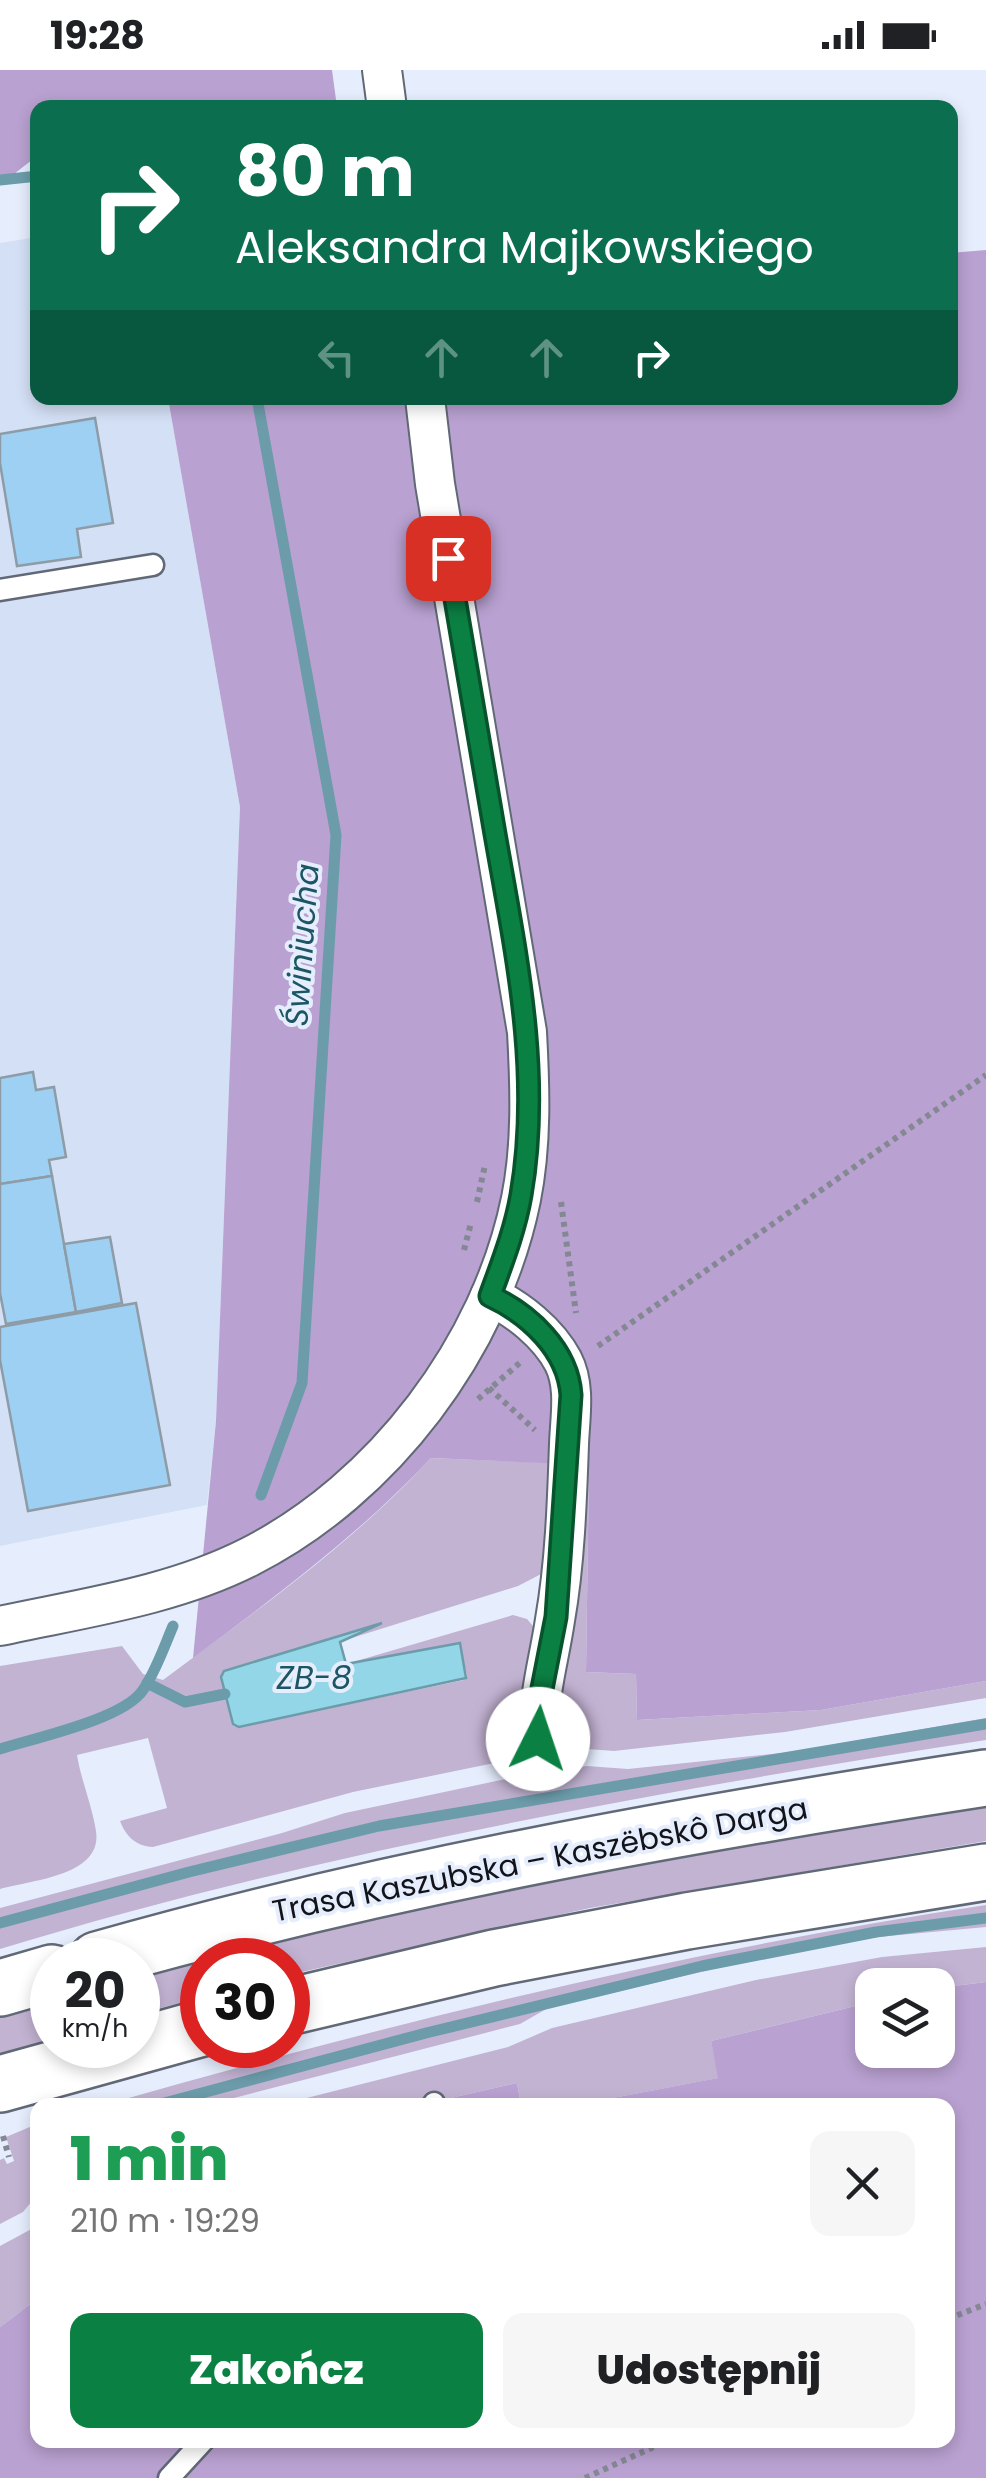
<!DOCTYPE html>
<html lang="pl">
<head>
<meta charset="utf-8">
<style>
  body { margin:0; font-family:Poppins,sans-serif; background:#f6f6f6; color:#202124; height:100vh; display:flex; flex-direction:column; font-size:38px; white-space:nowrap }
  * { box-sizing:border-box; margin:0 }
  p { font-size:32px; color:#757577 }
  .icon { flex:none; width:55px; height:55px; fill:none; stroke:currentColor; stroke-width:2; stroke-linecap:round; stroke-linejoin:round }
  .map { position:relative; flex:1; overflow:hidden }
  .panel { position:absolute; left:30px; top:2028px; width:925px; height:350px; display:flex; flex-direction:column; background:#fff; border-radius:20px; box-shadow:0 5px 15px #0003 }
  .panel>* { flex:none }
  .guide { position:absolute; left:30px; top:30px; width:928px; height:305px; border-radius:20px; box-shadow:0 5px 15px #0003; background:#0b6e4f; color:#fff; overflow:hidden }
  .controls { position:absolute; left:855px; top:1898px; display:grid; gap:20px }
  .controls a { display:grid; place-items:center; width:100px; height:100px; border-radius:20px; background:#fff; box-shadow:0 5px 15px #0003; font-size:50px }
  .speed { position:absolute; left:30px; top:1868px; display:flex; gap:20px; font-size:50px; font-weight:700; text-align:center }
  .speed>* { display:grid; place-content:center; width:130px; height:130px; border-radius:50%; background:#fff; box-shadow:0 5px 15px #0003; line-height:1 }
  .speed small { font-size:25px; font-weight:400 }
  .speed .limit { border:15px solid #d22; background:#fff; color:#111 }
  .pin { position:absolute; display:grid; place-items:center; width:85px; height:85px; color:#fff; margin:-42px; border-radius:20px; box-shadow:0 5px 15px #0006 }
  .me { position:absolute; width:110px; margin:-55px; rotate:4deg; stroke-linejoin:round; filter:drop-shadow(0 0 8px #0008) }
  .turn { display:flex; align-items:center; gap:35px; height:210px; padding:0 40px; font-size:45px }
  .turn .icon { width:130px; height:130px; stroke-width:2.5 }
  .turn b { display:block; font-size:70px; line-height:85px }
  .lanes { display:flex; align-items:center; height:95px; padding:0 40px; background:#0003; justify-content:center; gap:50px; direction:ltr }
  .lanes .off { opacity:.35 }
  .round { display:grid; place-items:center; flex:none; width:105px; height:105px; border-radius:20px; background:#f6f6f6 }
  .headline { display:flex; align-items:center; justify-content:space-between; height:170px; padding:0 40px }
  h1 { font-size:60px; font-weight:800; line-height:75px; color:#1e9e55 }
  .cta { display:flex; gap:20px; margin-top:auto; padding:20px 40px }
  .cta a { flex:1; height:115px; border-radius:20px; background:#0b8043; color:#fff; font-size:40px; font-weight:800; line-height:115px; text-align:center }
  .cta a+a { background:#f6f6f6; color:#202124 }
  .status { display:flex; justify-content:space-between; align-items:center; height:70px; padding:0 50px; background:#fff; direction:ltr }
  .status svg { height:28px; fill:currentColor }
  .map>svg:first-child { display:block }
  .built { fill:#d4e0f6 }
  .green { fill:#c3b3d3 }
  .forest { fill:#b9a1d1 }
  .water { fill:#92d6e8; stroke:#6c9caa; stroke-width:2.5 }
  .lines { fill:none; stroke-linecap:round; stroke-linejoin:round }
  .stream { stroke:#6c9caa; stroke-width:11 }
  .building { fill:#9dd0f3; stroke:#8d9ca6; stroke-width:2.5 }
  .lane-casing { stroke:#616876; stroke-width:25 }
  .street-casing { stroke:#616876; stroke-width:42 }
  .highway-casing { stroke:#616876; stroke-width:60 }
  .path { stroke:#838893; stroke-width:6; stroke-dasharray:5 5; stroke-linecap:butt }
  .lane { stroke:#fff; stroke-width:20 }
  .street { stroke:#fff; stroke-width:38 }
  .highway { stroke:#fff; stroke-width:55 }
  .route-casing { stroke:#07532c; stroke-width:25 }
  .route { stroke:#0b8043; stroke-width:18 }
  .labels { text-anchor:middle; stroke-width:8; stroke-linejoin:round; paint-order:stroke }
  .street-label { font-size:30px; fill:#12141a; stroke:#e6eefe }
  .water-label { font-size:32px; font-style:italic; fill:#1c5563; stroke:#e6eefe }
</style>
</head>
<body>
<div class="status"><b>19:28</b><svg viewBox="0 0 49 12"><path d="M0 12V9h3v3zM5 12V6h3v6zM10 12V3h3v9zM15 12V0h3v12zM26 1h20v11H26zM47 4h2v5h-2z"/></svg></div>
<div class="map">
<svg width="986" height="2408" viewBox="0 0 986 2408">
  <rect width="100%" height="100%" fill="#e6eefe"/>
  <polygon class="built" points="37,167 38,328 168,328 240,737 216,1351 207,1435 0,1476 0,173"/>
  <g class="green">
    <path d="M 431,1388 L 557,1393 L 545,1502 L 518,1516 L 339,1572 L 370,1557 L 225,1601 L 221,1607 L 232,1653 L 239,1657 L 464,1610 L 467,1606 L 460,1574 L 346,1594 L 513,1545 L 527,1549 L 538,1562 L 522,1681 L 509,1690 L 353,1722 L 153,1777 C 135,1776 126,1766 120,1751 L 167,1738 L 148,1668 L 77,1685 C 81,1710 92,1735 96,1761 C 103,1806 31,1810 0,1819 L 0,1596 L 122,1576 L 143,1604 L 163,1610 C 256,1541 352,1474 431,1388 Z"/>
    <polygon points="577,1394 589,1394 586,1602 636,1604 637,1650 821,1640 986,1611 986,1628 785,1662 614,1681 560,1677 553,1671"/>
    <path d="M 986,1648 L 986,1670 C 654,1722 323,1781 0,1879 L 0,1838 L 282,1763 L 345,1743 L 501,1710 L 587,1696 L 628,1699 L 791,1682 Z"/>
    <polygon points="986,1734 986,1771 590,1838 288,1905 288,1890 202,1890 202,1927 138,1944 138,1906 376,1846 582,1802"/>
    <path d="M 986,1835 L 986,1857 L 878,1867 L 756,1889 L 548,1938 L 520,1954 L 207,2035 L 104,2035 C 395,1952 688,1880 986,1835 Z"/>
    <polygon points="986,1877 986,1912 938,1918 938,1915 872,1915 872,1932 711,1971 719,2008 576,2035 521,2035 517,2013 420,2035 279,2035 508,1977 552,1958 756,1910 882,1887"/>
    <polygon points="52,1930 52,1969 0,1984 0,1946"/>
    <polygon points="37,2054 37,2125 23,2142 0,2154 0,2090 4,2088 7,2094 14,2091 6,2067"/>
    <polygon points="37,2156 37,2229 0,2257 0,2176"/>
  </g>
  <g class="forest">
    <polygon points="0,0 332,0 337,37 38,38 37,86 0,115"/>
    <path d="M 986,180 L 986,1611 L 821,1640 L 637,1650 L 636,1604 L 586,1602 L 589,1395 L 431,1388 C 360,1464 276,1526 193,1588 L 216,1351 L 240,737 L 168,328 L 950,328 L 950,183 Z"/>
    <polygon points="986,1912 986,2408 0,2408 0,2257 37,2229 38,2370 948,2370 948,2035 576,2035 718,2008 711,1971 872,1932 872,1980 938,1980 938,1918"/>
    <polygon points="517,2013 521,2035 420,2035"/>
  </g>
  <polygon class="water" points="382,1553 340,1572 346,1594 460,1573 466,1608 239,1657 233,1654 221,1607 224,1601"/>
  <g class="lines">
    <g class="stream">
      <polyline points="0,110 38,106"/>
      <polyline points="257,328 336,765 302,1313 261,1425"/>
      <polyline points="147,1613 185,1632 225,1624"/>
      <path d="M 0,1679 C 35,1668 124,1649 143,1620 C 156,1601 164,1577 173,1556"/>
      <polyline points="0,1853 189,1802 379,1756 986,1654"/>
      <polyline points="157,2035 426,1963 702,1896 876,1862 986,1848"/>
    </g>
  </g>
  <g class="building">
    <polygon points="95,348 113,453 77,459 81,487 17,496 0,393 0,364"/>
    <polygon points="33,1002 36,1020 54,1017 66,1087 49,1090 52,1106 0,1114 0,1008"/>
    <polygon points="52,1106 76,1242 6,1254 0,1223 0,1114"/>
    <polygon points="110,1167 122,1233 76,1242 64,1174"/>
    <polygon points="136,1233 170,1415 28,1441 0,1290 0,1257"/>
  </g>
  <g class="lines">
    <defs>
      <g id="lane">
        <polyline points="0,520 153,495"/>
        <polyline points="433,2035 434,2033"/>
        <polyline points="169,2408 204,2370"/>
      </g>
      <g id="street">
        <polyline points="382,0 387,38"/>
        <path d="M 490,1226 C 518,1239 548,1263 563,1291 C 576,1316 570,1347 569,1374 C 567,1432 565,1493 555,1550 C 547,1603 533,1639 542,1694"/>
        <path d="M 0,1556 C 83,1538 172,1526 249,1487 C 383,1419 491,1277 521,1129 C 532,1074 530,1017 527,962 L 435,414 L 425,328"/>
      </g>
      <g id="highway">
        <path d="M 97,1890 C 389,1807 687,1754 986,1708"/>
        <polyline points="0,1918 52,1903"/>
        <polyline points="288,1937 494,1888 687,1851 986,1802"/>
        <polyline points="0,2014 202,1958"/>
      </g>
    </defs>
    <use href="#lane" class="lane-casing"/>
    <use href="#street" class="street-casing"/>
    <use href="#highway" class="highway-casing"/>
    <g class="path">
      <polyline points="477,1132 485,1095"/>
      <polyline points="561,1132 576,1243"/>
      <polyline points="464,1180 471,1153"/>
      <polyline points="598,1276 986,1005"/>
      <polyline points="489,1318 535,1360"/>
      <polyline points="478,1329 522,1291"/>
      <polyline points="3,2066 9,2087"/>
      <polyline points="948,2249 986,2234"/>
      <polyline points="585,2408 669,2370"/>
    </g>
    <use href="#lane" class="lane"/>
    <use href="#street" class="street"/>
    <use href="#highway" class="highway"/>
  </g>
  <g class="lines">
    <defs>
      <path id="route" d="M 448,488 C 463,580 479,672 495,764 C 516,884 542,1003 521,1125 C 515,1160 502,1193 490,1226 C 529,1244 568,1280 571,1325 L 556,1547 L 539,1634 L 538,1669"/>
    </defs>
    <use href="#route" class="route-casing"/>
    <use href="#route" class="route"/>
  </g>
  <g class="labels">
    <g class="street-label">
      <text transform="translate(540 1790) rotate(-11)" y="10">Trasa Kaszubska – Kaszëbskô Darga</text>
    </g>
    <g class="water-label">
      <text transform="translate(302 875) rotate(-86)" y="11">Świniucha</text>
      <text x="314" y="1619">ZB-8</text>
    </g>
  </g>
</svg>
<div class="controls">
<a><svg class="icon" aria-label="layers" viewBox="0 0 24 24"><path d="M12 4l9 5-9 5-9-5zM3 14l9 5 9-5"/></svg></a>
</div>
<div class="speed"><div>20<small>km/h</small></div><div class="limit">30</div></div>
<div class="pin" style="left:448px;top:488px;background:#d93025"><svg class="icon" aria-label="arrive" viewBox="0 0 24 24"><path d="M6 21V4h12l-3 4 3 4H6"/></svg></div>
<svg class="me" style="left:538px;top:1669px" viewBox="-20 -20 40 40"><circle r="19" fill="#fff"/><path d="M0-13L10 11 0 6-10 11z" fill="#0b8043"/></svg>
<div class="guide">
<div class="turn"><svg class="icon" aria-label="right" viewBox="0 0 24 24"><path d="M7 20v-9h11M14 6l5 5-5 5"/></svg><div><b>80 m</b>Aleksandra Majkowskiego</div></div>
<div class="lanes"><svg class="icon off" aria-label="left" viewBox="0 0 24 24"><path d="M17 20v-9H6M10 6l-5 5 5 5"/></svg><svg class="icon off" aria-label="ahead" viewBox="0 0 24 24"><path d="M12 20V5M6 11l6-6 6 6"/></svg><svg class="icon off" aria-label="ahead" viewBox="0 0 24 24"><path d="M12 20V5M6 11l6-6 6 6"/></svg><svg class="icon" aria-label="right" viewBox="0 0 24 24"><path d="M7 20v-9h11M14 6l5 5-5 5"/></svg></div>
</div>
<section class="panel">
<div class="headline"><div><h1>1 min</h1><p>210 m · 19:29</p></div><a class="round"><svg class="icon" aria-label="close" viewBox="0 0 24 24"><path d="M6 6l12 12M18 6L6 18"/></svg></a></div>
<div class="cta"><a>Zakończ</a><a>Udostępnij</a></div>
</section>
</div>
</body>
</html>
